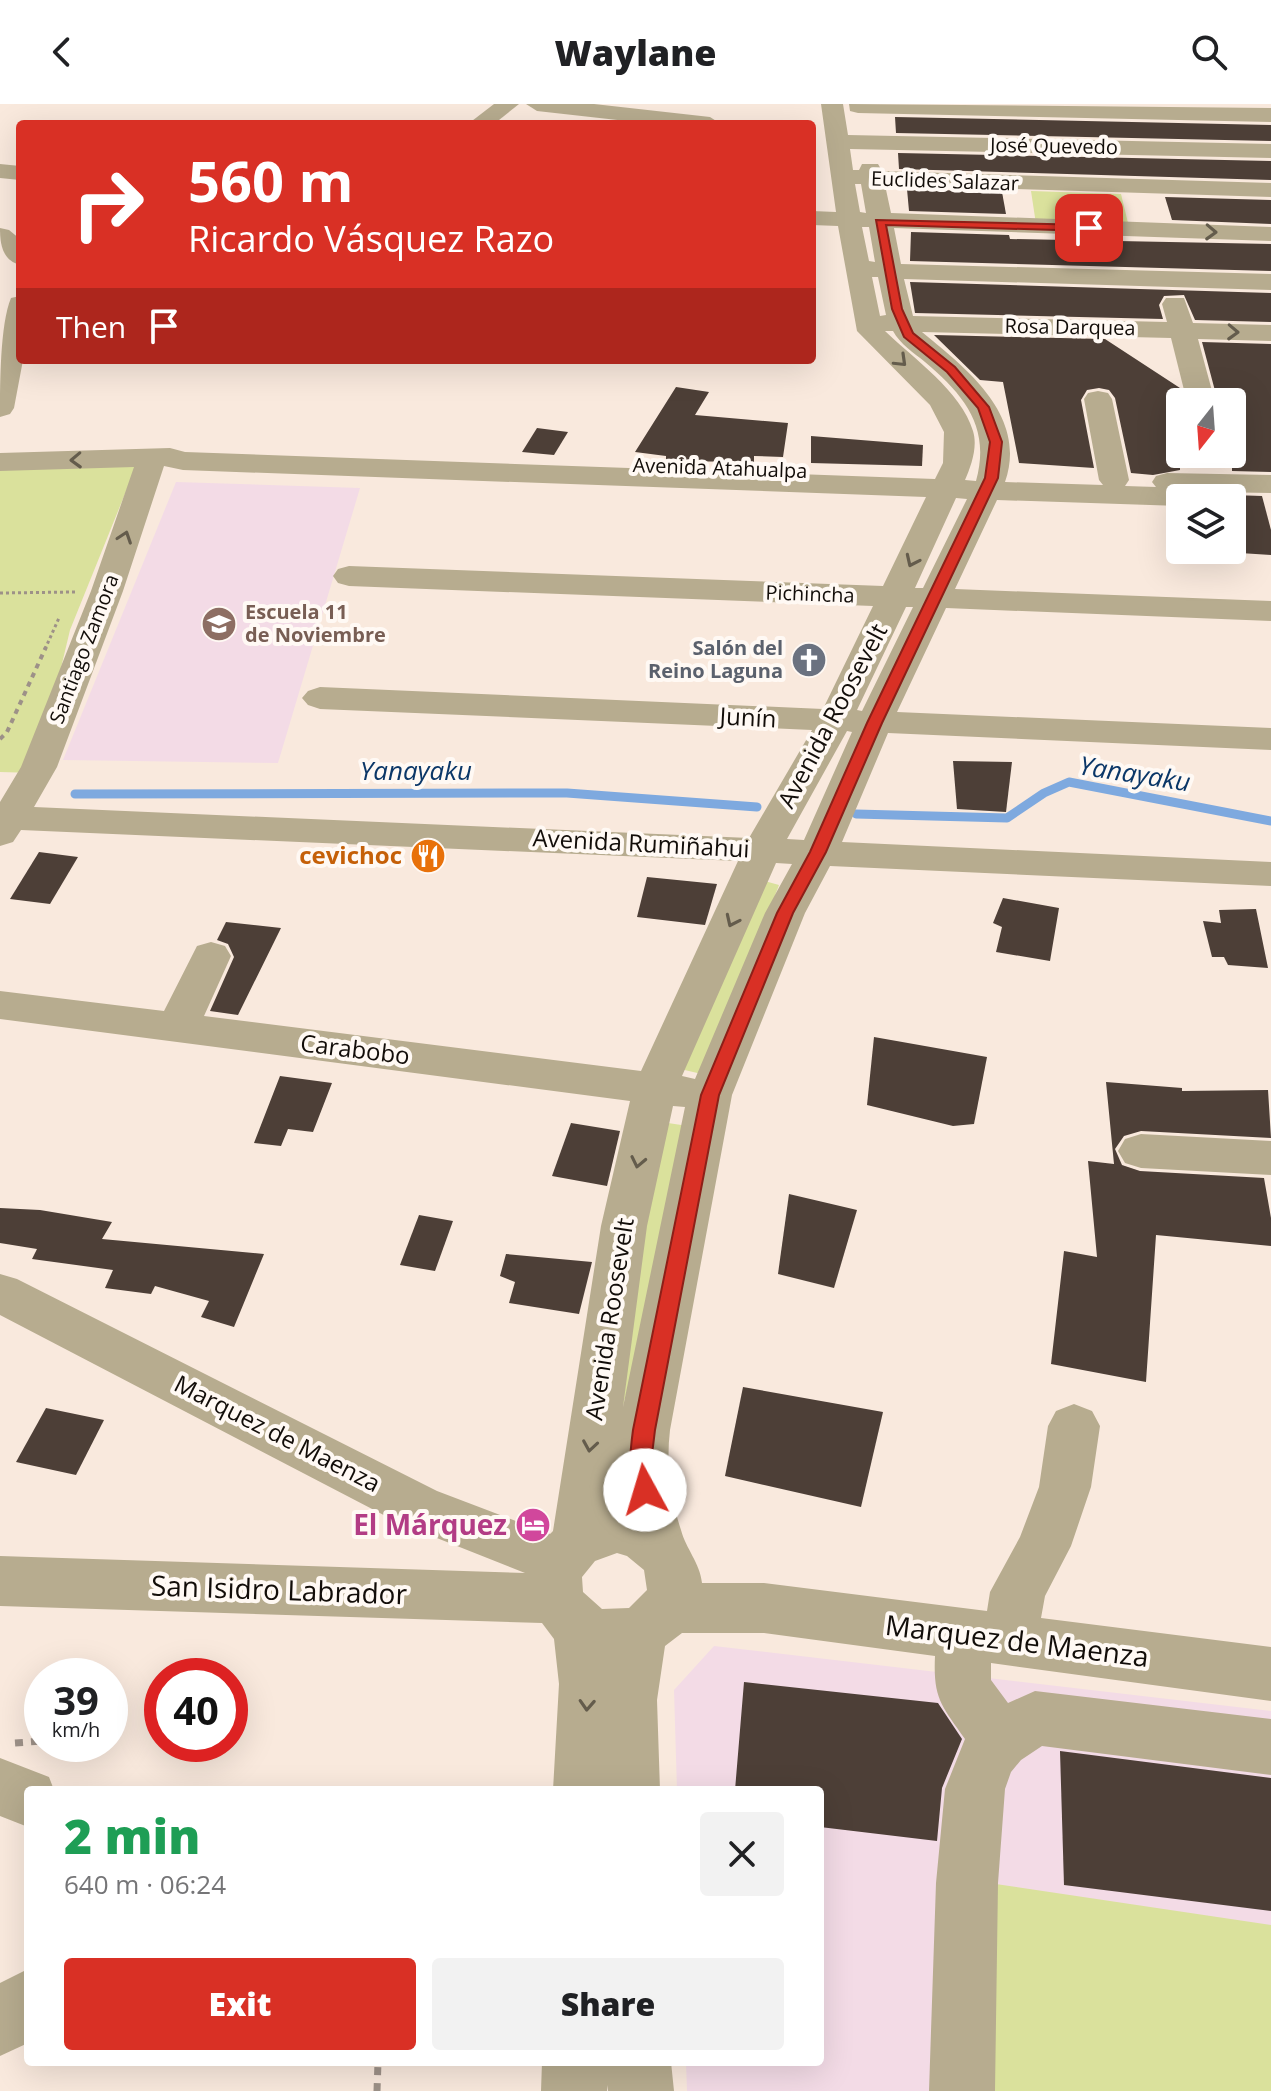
<!DOCTYPE html>
<html lang="en">
<head>
<meta charset="utf-8">
<style>
  body { margin:0; font-family:"Open Sans",sans-serif; background:#f2f2f2; color:#202124; height:100vh; display:flex; flex-direction:column; font-size:30px; white-space:nowrap }
  * { box-sizing:border-box; margin:0 }
  p { font-size:26px; color:#757577 }
  .icon { flex:none; width:44px; height:44px; fill:none; stroke:currentColor; stroke-width:2; stroke-linecap:round; stroke-linejoin:round }
  .map { position:relative; flex:1; overflow:hidden }
  .panel { position:absolute; left:24px; top:1682px; width:800px; height:280px; display:flex; flex-direction:column; background:#fff; border-radius:8px; box-shadow:0 8px 32px #0002 }
  .panel>* { flex:none }
  .hud { position:absolute; left:16px; top:16px; width:800px; height:244px; border-radius:8px; box-shadow:0 8px 32px #0002; background:#d93025; color:#fff; overflow:hidden }
  .needle { width:52px; rotate:197deg }
  .tools { position:absolute; left:1166px; top:284px; display:grid; gap:16px }
  .tools a { display:grid; place-items:center; width:80px; height:80px; border-radius:8px; background:#fff; box-shadow:0 8px 32px #0002; font-size:40px }
  .speed { position:absolute; left:24px; top:1554px; display:flex; gap:16px; font-size:40px; font-weight:700; text-align:center }
  .speed>* { display:grid; place-content:center; width:104px; height:104px; border-radius:50%; background:#fff; box-shadow:0 8px 32px #0002; line-height:1 }
  .speed small { font-size:20px; font-weight:400 }
  .speed .limit { border:12px solid #d22; background:#fff; color:#111 }
  .pin { position:absolute; display:grid; place-items:center; width:68px; height:68px; color:#fff; margin:-34px; border-radius:16px; box-shadow:0 4px 12px #0006 }
  .me { position:absolute; width:88px; margin:-44px; rotate:354deg; stroke-linejoin:round; filter:drop-shadow(0 0 6px #0008) }
  .turn { display:flex; align-items:center; gap:28px; height:168px; padding:0 40px; font-size:36px }
  .turn .icon { width:104px; height:104px; stroke-width:2.5 }
  .turn b { display:block; font-size:56px; line-height:68px }
  .then { display:flex; align-items:center; height:76px; padding:0 40px; background:#0003; gap:16px; font-size:30px }
  .round { display:grid; place-items:center; flex:none; width:84px; height:84px; border-radius:8px; background:#f2f2f2 }
  .headline { display:flex; align-items:center; justify-content:space-between; height:136px; padding:0 40px }
  h1 { font-size:48px; font-weight:800; line-height:60px; color:#1e9e55 }
  .primary-button { display:flex; gap:16px; margin-top:auto; padding:16px 40px }
  .primary-button a { flex:1; height:92px; border-radius:8px; background:#d93025; color:#fff; font-size:32px; font-weight:800; line-height:92px; text-align:center }
  .primary-button a+a { background:#f2f2f2; color:#202124 }
  header { display:flex; justify-content:space-between; align-items:center; height:104px; padding:0 40px; background:#fff; font-size:36px; font-weight:800 }
  .map>svg:first-child { display:block }
  .education { fill:#f3dbe6 }
  .green { fill:#dae19c }
  .lines { fill:none; stroke-linecap:round; stroke-linejoin:round }
  .stream { stroke:#7ea9df; stroke-width:9 }
  .building { fill:#4d3f37 }
  .path-far2 { stroke:#9d9188; stroke-width:3; stroke-dasharray:3 3; stroke-linecap:butt }
  .path-far1 { stroke:#9d9188; stroke-width:4; stroke-dasharray:5 5; stroke-linecap:butt }
  .path { stroke:#9d9188; stroke-width:7; stroke-dasharray:8 8; stroke-linecap:butt }
  .minor { fill:#b7ac8f; fill-rule:evenodd }
  .oneway { stroke:#645c4c }
  .route { fill:#d93025; stroke:#8d1f18; stroke-width:2 }
  .labels { text-anchor:middle; stroke-width:8; stroke-linejoin:round; paint-order:stroke }
  .far-street-label { font-size:20px; fill:#120d09; stroke:#fff9f4 }
  .far-education-label { font-size:20px; font-weight:bold; fill:#785e54; stroke:#fff9f4; text-anchor:start }
  .far-worship-label { font-size:20px; font-weight:bold; fill:#5b616d; stroke:#fff9f4; text-anchor:end }
  .street-label { font-size:24px; fill:#120d09; stroke:#fff9f4 }
  .food-label { font-size:24px; font-weight:bold; fill:#c56008; stroke:#fff9f4; text-anchor:end }
  .water-label { font-size:26px; font-style:italic; fill:#0b3768; stroke:#fff9f4 }
  .near-hotel-label { font-size:28px; font-weight:bold; fill:#b23c85; stroke:#fff9f4; text-anchor:end }
  .near-street-label { font-size:28px; fill:#120d09; stroke:#fff9f4 }
</style>
</head>
<body>
<header><svg class="icon" aria-label="back" viewBox="0 0 24 24"><path d="M15 5l-7 7 7 7"/></svg>Waylane<svg class="icon" aria-label="search" viewBox="0 0 24 24"><circle cx="10" cy="10" r="6"/><path d="M15 15l6 6"/></svg></header>
<div class="map">
<svg width="1271" height="1987" viewBox="0 0 1271 1987">
  <rect width="100%" height="100%" fill="#f9e9dd"/>
  <g class="education">
    <polygon points="176,378 360,384 278,659 63,656"/>
    <polygon points="714,1542 1271,1607 1271,1987 687,1987 686,1958 820,1958 820,1686 677,1686 674,1586"/>
  </g>
  <g class="green">
    <polygon points="1031,87 1121,90 1129,123 1036,120"/>
    <polygon points="137,360 70,526 36,669 0,668 0,366"/>
    <polygon points="761,776 779,781 706,971 676,964"/>
    <polygon points="668,1019 688,1022 640,1237 614,1336 616,1414 586,1409"/>
    <polygon points="989,1779 1271,1821 1271,1987 985,1987"/>
  </g>
  <g class="lines">
    <g class="stream">
      <polyline points="75,690 567,689 757,703"/>
      <polyline points="856,710 1007,714 1044,689 1069,678 1271,717"/>
    </g>
  </g>
  <g class="building">
    <polygon points="895,13 1271,21 1271,37 896,29"/>
    <polygon points="898,49 1271,57 1271,76 899,65"/>
    <polygon points="907,85 1002,88 1006,110 909,107"/>
    <polygon points="1165,93 1271,96 1271,120 1172,116"/>
    <polygon points="911,128 1009,131 1010,135 1271,140 1271,167 910,157"/>
    <polygon points="910,178 1271,189 1271,218 1195,216 1184,191 1164,192 1159,201 1163,215 915,209"/>
    <polygon points="934,231 1105,235 1180,284 1180,366 1153,371 1131,369 1115,294 1109,286 1099,284 1087,286 1081,296 1094,364 1019,359 1003,278 980,276"/>
    <polygon points="1202,238 1271,240 1271,368 1232,367 1232,298 1218,298"/>
    <polygon points="676,283 709,288 695,311 788,319 783,353 754,352 754,358 666,357 666,352 635,348"/>
    <polygon points="537,324 568,328 554,351 522,348"/>
    <polygon points="811,332 923,341 922,362 811,359"/>
    <polygon points="1232,391 1262,392 1271,426 1271,451 1240,449 1232,414"/>
    <polygon points="953,657 1012,658 1006,708 957,705"/>
    <polygon points="39,748 78,753 50,800 10,795"/>
    <polygon points="647,773 717,780 705,821 637,813"/>
    <polygon points="1003,794 1059,804 1050,857 996,848 1002,823 993,819"/>
    <polygon points="1256,805 1268,864 1228,861 1224,853 1212,853 1203,817 1221,819 1219,806"/>
    <polygon points="226,818 281,824 238,911 210,907 234,853 228,840 217,836"/>
    <polygon points="874,933 987,953 974,1020 953,1022 867,1001"/>
    <polygon points="280,972 332,979 313,1028 288,1025 281,1042 254,1039"/>
    <polygon points="1106,978 1182,984 1182,987 1268,986 1271,1034 1141,1027 1124,1032 1115,1045 1122,1061 1140,1067 1264,1074 1271,1114 1271,1142 1156,1131 1146,1278 1051,1260 1064,1147 1097,1153 1088,1057 1114,1060"/>
    <polygon points="571,1019 620,1027 607,1082 552,1072"/>
    <polygon points="789,1090 857,1106 834,1184 778,1170"/>
    <polygon points="0,1104 40,1106 112,1118 102,1135 264,1150 234,1223 201,1213 209,1197 155,1182 151,1190 105,1184 113,1166 32,1155 37,1145 0,1139"/>
    <polygon points="419,1111 453,1117 435,1167 400,1161"/>
    <polygon points="506,1150 592,1158 579,1210 509,1199 515,1178 500,1172"/>
    <polygon points="743,1283 883,1308 861,1403 725,1372"/>
    <polygon points="46,1304 104,1316 76,1371 16,1358"/>
    <polygon points="744,1578 938,1599 962,1635 942,1684 937,1737 820,1723 820,1686 735,1686"/>
    <polygon points="1060,1647 1271,1674 1271,1807 1064,1781"/>
  </g>
  <g class="lines">
    <g class="path-far2">
      <polyline points="0,489 75,488"/>
      <polyline points="45,545 59,514"/>
    </g>
    <polyline class="path-far1" points="0,635 7,628 46,543"/>
    <g class="path">
      <polyline points="15,1639 42,1637"/>
      <polyline points="377,1987 378,1958"/>
    </g>
    <g class="minor">
      <polygon points="494,0 519,0 494,20 468,20"/>
      <polygon points="526,0 594,0 710,13 721,20 653,20 537,7"/>
      <path d="M 821,0 L 843,0 L 848,31 L 1271,40 L 1271,54 L 850,45 L 853,66 L 859,66 L 862,60 L 878,60 L 882,67 L 1271,79 L 1271,93 L 885,81 L 891,109 L 1271,123 L 1271,137 L 894,124 L 901,160 L 1271,170 L 1271,186 L 904,175 L 913,212 L 1167,218 L 1162,200 L 1166,194 L 1184,194 L 1193,219 L 1271,221 L 1271,237 L 1198,235 L 1215,298 L 1187,298 L 1171,234 L 922,228 C 967,265 1028,312 1005,378 L 1103,381 L 1099,376 L 1084,295 L 1088,289 L 1098,287 L 1108,289 L 1112,295 L 1129,376 L 1125,382 L 1156,383 L 1152,378 L 1156,372 L 1167,369 L 1271,371 L 1271,389 L 1210,388 L 1214,394 L 1180,394 L 1180,402 L 997,396 L 955,485 L 1271,497 L 1271,517 L 946,504 L 897,608 L 1271,624 L 1271,646 L 888,629 L 842,738 L 1271,758 L 1271,782 L 830,762 L 805,809 L 732,991 L 670,1326 C 666,1360 670,1393 681,1426 C 686,1445 700,1459 702,1479 L 764,1479 L 987,1507 L 990,1488 L 1020,1433 L 1039,1383 L 1048,1322 L 1056,1307 L 1074,1300 L 1092,1307 L 1100,1322 L 1091,1383 L 1071,1442 L 1045,1492 L 1041,1514 L 1271,1543 L 1271,1597 L 991,1559 L 991,1576 L 1008,1599 L 1035,1587 L 1271,1615 L 1271,1671 L 1042,1642 L 1021,1656 L 1011,1668 L 1005,1685 L 998,1779 L 995,1987 L 929,1987 L 936,1779 L 945,1685 L 965,1635 C 941,1601 933,1594 935,1552 L 764,1529 L 682,1529 L 665,1542 L 657,1596 L 660,1686 L 553,1686 L 559,1580 L 554,1535 L 542,1519 L 0,1502 L 0,1452 L 525,1469 L 399,1419 L 0,1211 L 0,1170 L 17,1175 L 437,1387 L 550,1430 L 553,1427 L 601,1122 L 630,997 L 0,915 L 0,887 L 164,907 L 197,842 L 211,838 L 225,842 L 231,852 L 204,912 L 641,967 L 738,757 L 21,726 L 13,738 L 0,742 L 0,698 L 21,663 L 91,487 L 134,363 L 0,367 L 0,349 L 170,344 L 185,348 L 935,375 L 943,359 L 944,328 L 930,301 L 857,227 L 838,122 L 812,121 L 812,107 L 836,108 ZM 855,80 L 861,80 L 866,109 L 860,108 ZM 862,123 L 869,123 L 875,158 L 869,157 ZM 872,173 L 878,173 L 886,211 L 880,212 ZM 885,227 L 893,227 C 900,240 914,249 925,258 C 964,291 991,323 976,377 L 965,376 C 971,362 978,343 973,327 C 961,287 914,255 885,227 ZM 164,362 L 183,366 L 926,393 L 883,482 L 349,462 L 338,465 L 333,472 L 338,479 L 349,482 L 873,502 L 823,605 L 320,583 L 308,587 L 302,594 L 308,601 L 320,605 L 812,626 L 749,734 L 34,703 L 57,663 L 123,487 ZM 956,394 L 967,395 L 923,484 L 915,484 ZM 906,503 L 913,503 L 862,607 L 857,606 ZM 847,627 L 852,628 L 804,736 L 787,735 ZM 776,759 L 792,760 L 765,809 L 695,975 L 682,972 ZM 673,1002 L 685,1003 L 623,1303 L 647,1122 ZM 615,1364 L 622,1403 L 610,1403 ZM 617,1449 L 627,1452 L 644,1466 L 647,1486 L 629,1504 L 602,1505 L 583,1488 L 582,1473 L 595,1457 Z"/>
      <polygon points="849,0 1271,4 1271,18 858,9 850,7"/>
      <polygon points="0,60 20,62 20,76 0,74"/>
      <path d="M 0,124 L 9,126 L 20,135 L 20,161 C 2,156 0,140 0,124 Z"/>
      <path d="M 20,192 L 20,256 L 23,256 L 14,304 L 10,310 L 0,313 C 0,281 0,220 11,194 Z"/>
      <polygon points="1141,1030 1271,1037 1271,1071 1141,1064 1125,1059 1118,1047 1125,1035"/>
      <polygon points="0,1654 49,1673 54,1686 28,1686 28,1723 0,1712"/>
      <polygon points="28,1865 28,1939 0,1952 0,1879"/>
      <polygon points="542,1958 671,1958 674,1987 608,1987 607,1981 607,1987 541,1987"/>
    </g>
  </g>
  <defs><path id="oneway-chevron" d="M-2-3.5L2.5 0L-2 3.5" fill="none" stroke-width="1.6" stroke-linecap="round" stroke-linejoin="round" transform="scale(2)"/></defs>
  <g class="oneway">
    <use href="#oneway-chevron" transform="translate(1211 128) rotate(2)"/>
    <use href="#oneway-chevron" transform="translate(1233 228) rotate(2)"/>
    <use href="#oneway-chevron" transform="translate(901 257) rotate(44)"/>
    <use href="#oneway-chevron" transform="translate(76 356) rotate(178)"/>
    <use href="#oneway-chevron" transform="translate(125 433) rotate(-71)"/>
    <use href="#oneway-chevron" transform="translate(912 457) rotate(115)"/>
    <use href="#oneway-chevron" transform="translate(732 817) rotate(115)"/>
    <use href="#oneway-chevron" transform="translate(638 1058) rotate(102)"/>
    <use href="#oneway-chevron" transform="translate(590 1342) rotate(99)"/>
    <use href="#oneway-chevron" transform="translate(587 1601) rotate(93)"/>
  </g>
  <path class="route" d="M 876,116 L 1089,121 L 1094,124 L 1089,127 L 886,121 L 902,205 L 913,229 L 955,263 L 989,303 L 1002,338 L 998,374 L 882,619 L 826,748 L 793,809 L 719,991 L 655,1326 L 651,1359 L 656,1386 L 653,1392 L 645,1395 L 638,1392 C 627,1370 630,1349 633,1326 L 701,991 L 777,809 L 810,748 L 867,619 L 985,374 L 990,338 L 978,304 L 947,268 L 904,233 L 892,205 Z"/>
  <defs>
    <symbol id="school-disc" viewBox="-11 -11 22 22"><circle r="9.5" fill="#8d6e63" stroke="#fff9f4"/><path d="M0-5L7-2L0 1L-7-2ZM-4 1L0 2.5L4 1V4Q0 6-4 4Z" fill="#fff"/></symbol>
    <symbol id="church-disc" viewBox="-11 -11 22 22"><circle r="9.5" fill="#6b7280" stroke="#fff9f4"/><path d="M-1.2-6h2.4v3.5h3.3v2.4h-3.3V6h-2.4V-.1h-3.3v-2.4h3.3Z" fill="#fff"/></symbol>
    <symbol id="restaurant-disc" viewBox="-11 -11 22 22"><circle r="9.5" fill="#e8710a" stroke="#fff9f4"/><path d="M-5-6h1v4h1v-4h1v4h1v-4h1v5L-1.5 .5V6h-2V.5L-5-1ZM5-6V6H3V1.5H1.5Q1.5-4 5-6Z" fill="#fff"/></symbol>
    <symbol id="hotel-disc" viewBox="-11 -11 22 22"><circle r="9.5" fill="#d1479c" stroke="#fff9f4"/><path d="M-6-4.5h1.5V1H6V5H4.5V3h-9V5H-6ZM-4 0a1.8 1.8 0 1 1 3.6 0ZM.5 0V-2.5h3Q6-2.5 6 0Z" fill="#fff"/></symbol>
  </defs>
  <g fill-rule="evenodd">
    <use href="#school-disc" x="199" y="500" width="40" height="40"/>
    <use href="#church-disc" x="789" y="536" width="40" height="40"/>
    <use href="#restaurant-disc" x="408" y="732" width="40" height="40"/>
    <use href="#hotel-disc" x="513" y="1401" width="40" height="40"/>
  </g>
  <g class="labels">
    <g class="far-street-label">
      <text transform="translate(1054 42) rotate(1)" y="7">José Quevedo</text>
      <text transform="translate(945 77) rotate(2)" y="7">Euclides Salazar</text>
      <text transform="translate(1070 223) rotate(1)" y="7">Rosa Darquea</text>
      <text transform="translate(720 364) rotate(2)" y="7">Avenida Atahualpa</text>
      <text transform="translate(810 490) rotate(2)" y="7">Pichincha</text>
      <text transform="translate(84 545) rotate(-69)" y="7">Santiago Zamora</text>
    </g>
    <g class="far-education-label">
      <text x="245" y="515">Escuela 11<tspan x="245" dy="23">de Noviembre</tspan></text>
    </g>
    <g class="far-worship-label">
      <text x="783" y="551">Salón del<tspan x="783" dy="23">Reino Laguna</tspan></text>
    </g>
    <g class="street-label">
      <text transform="translate(833 612) rotate(-62)" y="8">Avenida Roosevelt</text>
      <text transform="translate(748 614) rotate(3)" y="8">Junín</text>
      <text transform="translate(641 740) rotate(3)" y="8">Avenida Rumiñahui</text>
      <text transform="translate(355 946) rotate(7)" y="8">Carabobo</text>
      <text transform="translate(610 1215) rotate(-81)" y="8">Avenida Roosevelt</text>
      <text transform="translate(277 1330) rotate(27)" y="8">Marquez de Maenza</text>
    </g>
    <g class="food-label">
      <text x="402" y="760">cevichoc</text>
    </g>
    <g class="water-label">
      <text x="416" y="676">Yanayaku</text>
      <text transform="translate(1135 670) rotate(9)" y="9">Yanayaku</text>
    </g>
    <g class="near-hotel-label">
      <text x="507" y="1431">El Márquez</text>
    </g>
    <g class="near-street-label">
      <text transform="translate(279 1486) rotate(2)" y="10">San Isidro Labrador</text>
      <text transform="translate(1017 1537) rotate(7)" y="10">Marquez de Maenza</text>
    </g>
  </g>
</svg>
<div class="tools">
<a><svg class="needle" viewBox="-14 -14 28 28"><path d="M0-13l5 13h-10z" fill="#e53935"/><path d="M0 13l5-13h-10z" fill="#757577"/></svg></a>
<a><svg class="icon" aria-label="layers" viewBox="0 0 24 24"><path d="M12 4l9 5-9 5-9-5zM3 14l9 5 9-5"/></svg></a>
</div>
<div class="speed"><div>39<small>km/h</small></div><div class="limit">40</div></div>
<div class="pin" style="left:1089px;top:124px;background:#d93025"><svg class="icon" aria-label="arrive" viewBox="0 0 24 24"><path d="M6 21V4h12l-3 4 3 4H6"/></svg></div>
<svg class="me" style="left:645px;top:1386px" viewBox="-20 -20 40 40"><circle r="19" fill="#fff"/><path d="M0-13L10 11 0 6-10 11z" fill="#d93025"/></svg>
<div class="hud">
<div class="turn"><svg class="icon" aria-label="right" viewBox="0 0 24 24"><path d="M7 20v-9h11M14 6l5 5-5 5"/></svg><div><b>560 m</b>Ricardo Vásquez Razo</div></div>
<div class="then">Then<svg class="icon" aria-label="arrive" viewBox="0 0 24 24"><path d="M6 21V4h12l-3 4 3 4H6"/></svg></div>
</div>
<section class="panel">
<div class="headline"><div><h1>2 min</h1><p>640 m · 06:24</p></div><a class="round"><svg class="icon" aria-label="close" viewBox="0 0 24 24"><path d="M6 6l12 12M18 6L6 18"/></svg></a></div>
<div class="primary-button"><a>Exit</a><a>Share</a></div>
</section>
</div>
</body>
</html>
